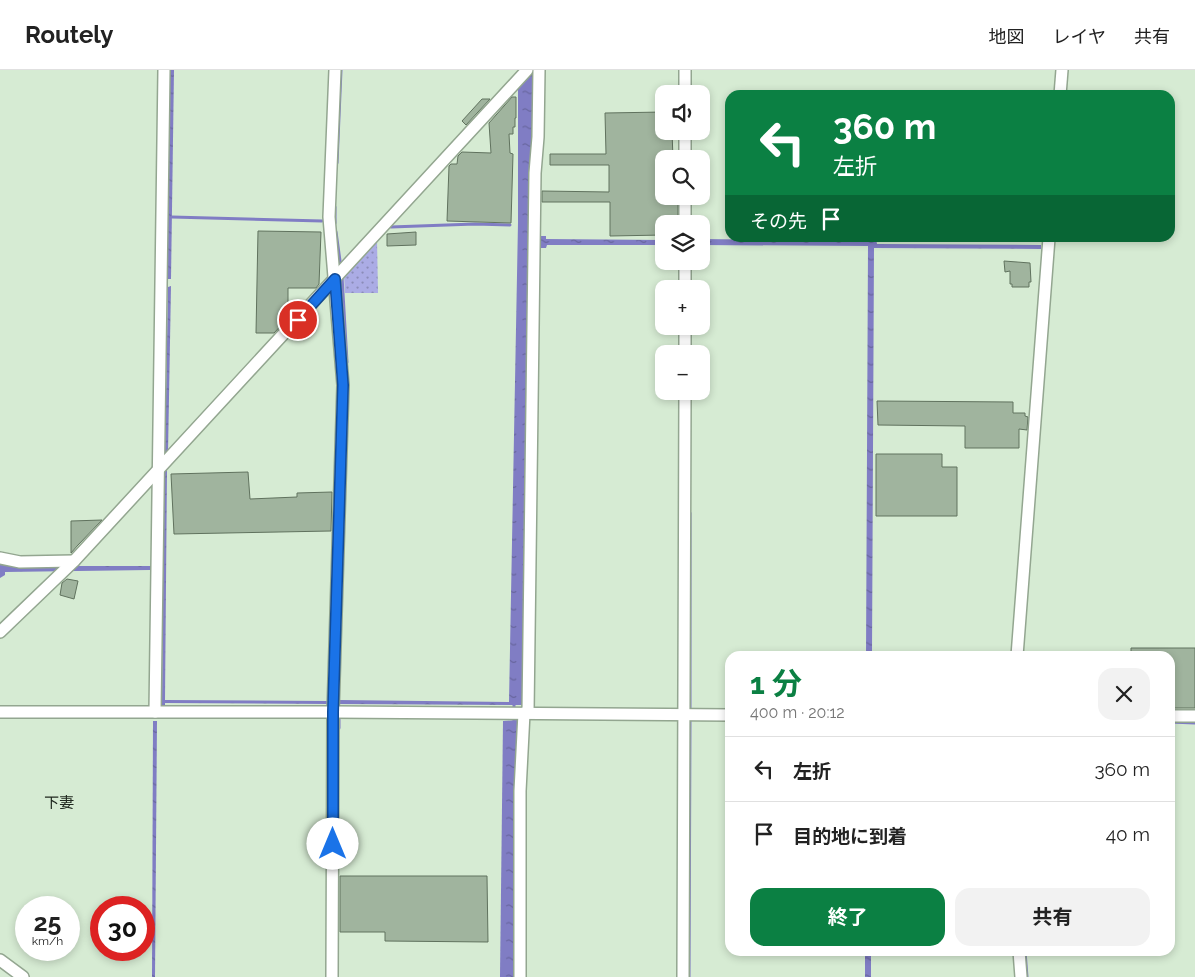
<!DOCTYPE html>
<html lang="ja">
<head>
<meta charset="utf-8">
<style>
  body { margin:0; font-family:Raleway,"Noto Sans JP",sans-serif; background:#f2f2f2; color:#222; height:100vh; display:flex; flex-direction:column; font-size:19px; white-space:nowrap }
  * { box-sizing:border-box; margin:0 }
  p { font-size:16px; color:#767676 }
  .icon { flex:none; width:28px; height:28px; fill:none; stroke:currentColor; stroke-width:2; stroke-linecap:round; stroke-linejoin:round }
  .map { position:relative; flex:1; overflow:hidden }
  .drawer { position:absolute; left:725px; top:581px; width:450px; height:305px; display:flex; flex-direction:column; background:#fff; border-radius:15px; box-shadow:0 2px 8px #0003 }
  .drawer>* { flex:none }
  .hud { position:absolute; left:725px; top:20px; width:450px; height:152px; border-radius:15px; box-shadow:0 2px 8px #0003; background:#0b8043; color:#fff; overflow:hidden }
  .fabs { position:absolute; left:655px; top:15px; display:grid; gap:10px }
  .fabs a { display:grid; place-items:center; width:55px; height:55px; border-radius:10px; background:#fff; box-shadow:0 2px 8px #0003; font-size:25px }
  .speed { position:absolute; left:15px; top:826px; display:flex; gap:10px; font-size:25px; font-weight:700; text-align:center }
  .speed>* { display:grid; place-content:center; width:65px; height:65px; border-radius:50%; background:#fff; box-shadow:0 2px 8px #0003; line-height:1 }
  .speed small { font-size:12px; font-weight:400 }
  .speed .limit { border:8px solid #d22; background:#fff; color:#111 }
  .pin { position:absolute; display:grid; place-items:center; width:42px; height:42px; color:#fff; margin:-21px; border:2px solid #fff; border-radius:50%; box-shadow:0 1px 5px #0007 }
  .me { position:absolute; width:55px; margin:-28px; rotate:0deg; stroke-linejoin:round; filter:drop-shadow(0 0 4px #0008) }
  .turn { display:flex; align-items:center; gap:18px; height:105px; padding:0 25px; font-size:22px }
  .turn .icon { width:65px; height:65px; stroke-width:2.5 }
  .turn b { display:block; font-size:35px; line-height:42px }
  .then { display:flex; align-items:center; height:48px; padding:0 25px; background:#0003; gap:10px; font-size:19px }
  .round { display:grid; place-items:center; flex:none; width:52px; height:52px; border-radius:15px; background:#f2f2f2 }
  .headline { display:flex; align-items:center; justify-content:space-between; height:85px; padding:0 25px }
  h1 { font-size:30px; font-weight:700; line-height:38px; color:#0b8043 }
  .primary-button { display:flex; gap:10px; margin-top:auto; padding:10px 25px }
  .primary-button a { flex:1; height:58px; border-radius:15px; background:#0b8043; color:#fff; font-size:20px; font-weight:700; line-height:58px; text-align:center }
  .primary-button a+a { background:#f2f2f2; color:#222 }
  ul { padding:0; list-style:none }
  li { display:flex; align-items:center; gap:15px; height:65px; padding:0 25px; border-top:1px solid #e0e0e0 }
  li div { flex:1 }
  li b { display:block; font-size:19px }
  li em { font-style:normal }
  header { display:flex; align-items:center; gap:30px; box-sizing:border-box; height:70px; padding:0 25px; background:#fff; border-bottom:1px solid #e0e0e0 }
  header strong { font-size:24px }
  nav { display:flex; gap:28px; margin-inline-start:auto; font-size:18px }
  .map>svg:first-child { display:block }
  .grass { fill:url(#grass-dots) }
  .water { fill:url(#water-ripples) }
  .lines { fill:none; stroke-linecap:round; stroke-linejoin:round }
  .stream { stroke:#807dc4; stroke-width:3 }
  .building { fill:#a0b49e; stroke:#60725e }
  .minor-casing { stroke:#93a690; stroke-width:14 }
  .minor { stroke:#fff; stroke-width:11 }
  .route-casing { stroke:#114b97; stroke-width:12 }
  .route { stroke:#1a73e8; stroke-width:9 }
  .labels { text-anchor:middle; stroke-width:4; stroke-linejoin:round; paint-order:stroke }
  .neighbourhood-label { font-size:15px; fill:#20281f; stroke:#d6ebd3 }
</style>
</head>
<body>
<header>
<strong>Routely</strong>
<nav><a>地図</a><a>レイヤ</a><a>共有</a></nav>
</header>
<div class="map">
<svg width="1195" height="907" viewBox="0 0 1195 907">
  <defs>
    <pattern id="grass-dots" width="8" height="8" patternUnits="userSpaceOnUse" patternTransform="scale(1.25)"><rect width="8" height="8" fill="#abace5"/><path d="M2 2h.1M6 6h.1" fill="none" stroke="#8b8cb9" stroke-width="1.8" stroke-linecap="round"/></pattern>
    <pattern id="water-ripples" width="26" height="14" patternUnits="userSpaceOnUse" patternTransform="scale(1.25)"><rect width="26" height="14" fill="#807dc4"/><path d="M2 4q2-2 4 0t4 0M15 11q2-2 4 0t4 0" fill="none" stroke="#68669f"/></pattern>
  </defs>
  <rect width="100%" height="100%" fill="#d6ebd3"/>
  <polygon class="grass" points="377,170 378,223 345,223 344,205"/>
  <g class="water">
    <polygon points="170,0 174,0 171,209 167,209"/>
    <polygon points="518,0 532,0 535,7 540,171 540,166 546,166 546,169 664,170 664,175 547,175 546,178 539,178 529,172 523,635 337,634 339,630 509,632 518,152"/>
    <polygon points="872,168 876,168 877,174 1041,175 1041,179 874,178 872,586 866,586 868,176 701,175 701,169 853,171 868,170"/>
    <polygon points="171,216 168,383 165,382 168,217"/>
    <polygon points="164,400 167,400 165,630 328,631 328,634 165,633 165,635 162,635 163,500 161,497 164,497"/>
    <polygon points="0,493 16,496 151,496 150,500 5,502 5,505 0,508"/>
    <polygon points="517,650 516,907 500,907 503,651"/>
    <polygon points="153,651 157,651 155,907 152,907"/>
    <rect x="865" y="881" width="6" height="26"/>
  </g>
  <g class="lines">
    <g class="stream">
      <polyline points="337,93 341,0"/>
      <polyline points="335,137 335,153"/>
      <polyline points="172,147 322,151"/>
      <polyline points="391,157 475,154 510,155"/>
      <polyline points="336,162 341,198"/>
      <polyline points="342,206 347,292"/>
      <polyline points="690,641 690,443"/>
      <polyline points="1170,652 1195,653"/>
      <polyline points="514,654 514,630"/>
      <polyline points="339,658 339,649"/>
      <polyline points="1025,881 1027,907"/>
      <polyline points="689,907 690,648"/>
    </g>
  </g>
  <g class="building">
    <polygon points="512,27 516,27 516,48 515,48 515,57 513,57 513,64 509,64 510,83 513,84 511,153 447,151 449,96 451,94 457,94 458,86 462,82 491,83 489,53"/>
    <polygon points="482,29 490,29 466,55 462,51"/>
    <polygon points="664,42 664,61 672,61 673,89 664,89 664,127 678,126 678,154 664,154 664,165 610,166 610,132 542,132 542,121 609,122 609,95 550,95 550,84 606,84 605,43"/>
    <polygon points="258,161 321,162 319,214 316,218 288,218 288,248 274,263 256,263"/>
    <polygon points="416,162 416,175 387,176 387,164"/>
    <polygon points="1004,191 1030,193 1031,212 1029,212 1029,217 1012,217 1012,214 1010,214 1010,201 1005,202"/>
    <polygon points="877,331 1013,332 1013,343 1025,343 1025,346 1028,347 1027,360 1019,359 1019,378 965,378 965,356 878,355"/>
    <polygon points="876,384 942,384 942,397 957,397 957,446 876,446"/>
    <polygon points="248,402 250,429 297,427 297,423 332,422 331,461 174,464 171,404"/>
    <polygon points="102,450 78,475 71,483 71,451"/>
    <polygon points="67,509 78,511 74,529 60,525 62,513"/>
    <polygon points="1131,578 1195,578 1195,638 1170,638 1170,586 1131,586"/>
    <polygon points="340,806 487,806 488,872 385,871 385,862 340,862"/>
  </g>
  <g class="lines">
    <defs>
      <g id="minor">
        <polyline points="685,24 685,0"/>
        <polyline points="1060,25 1062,0"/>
        <polyline points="685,89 685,61"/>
        <polyline points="685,154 685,126"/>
        <polyline points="685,219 685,191"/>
        <polyline points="685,284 685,256"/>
        <polyline points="0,488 20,492 74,491"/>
        <polyline points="0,562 74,491 527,0"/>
        <polyline points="1017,586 1049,168"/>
        <polyline points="0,642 333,642 730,645"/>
        <polyline points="155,642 164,0"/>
        <polyline points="528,643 535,103 538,67 539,0"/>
        <polyline points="1170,646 1195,646"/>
        <polyline points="1019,881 1021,907"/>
        <polyline points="0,890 23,907"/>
        <polyline points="332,907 333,642 343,315 329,147 335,0"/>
        <polyline points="520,907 520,721 524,643"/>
        <polyline points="683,907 685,321"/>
      </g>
    </defs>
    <use href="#minor" class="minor-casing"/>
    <use href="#minor" class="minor"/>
  </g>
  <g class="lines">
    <defs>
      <polyline id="route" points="298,250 335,209 343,315 333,642 333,774"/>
    </defs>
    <use href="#route" class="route-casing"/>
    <use href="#route" class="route"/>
  </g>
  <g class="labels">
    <g class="neighbourhood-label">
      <text x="59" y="738">下妻</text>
    </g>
  </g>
</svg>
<div class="fabs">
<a><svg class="icon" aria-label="sound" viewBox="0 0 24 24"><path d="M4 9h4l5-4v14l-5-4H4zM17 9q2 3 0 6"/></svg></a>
<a><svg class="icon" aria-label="search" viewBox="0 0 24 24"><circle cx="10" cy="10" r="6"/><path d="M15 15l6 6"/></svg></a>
<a><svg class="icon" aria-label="layers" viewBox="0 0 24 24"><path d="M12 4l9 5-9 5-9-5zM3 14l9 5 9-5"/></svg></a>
<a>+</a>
<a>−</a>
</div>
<div class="speed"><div>25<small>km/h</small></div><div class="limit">30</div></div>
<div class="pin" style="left:298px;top:250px;background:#d93025"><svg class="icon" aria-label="arrive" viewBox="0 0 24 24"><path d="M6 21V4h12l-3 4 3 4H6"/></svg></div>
<svg class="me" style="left:333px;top:774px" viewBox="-20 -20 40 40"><circle r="19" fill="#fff"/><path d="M0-13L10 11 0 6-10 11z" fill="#1a73e8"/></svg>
<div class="hud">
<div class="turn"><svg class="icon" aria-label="left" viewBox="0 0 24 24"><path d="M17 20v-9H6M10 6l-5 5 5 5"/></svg><div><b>360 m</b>左折</div></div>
<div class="then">その先<svg class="icon" aria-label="arrive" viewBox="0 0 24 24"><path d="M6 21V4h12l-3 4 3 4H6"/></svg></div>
</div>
<section class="drawer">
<div class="headline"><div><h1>1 分</h1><p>400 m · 20:12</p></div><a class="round"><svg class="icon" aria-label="close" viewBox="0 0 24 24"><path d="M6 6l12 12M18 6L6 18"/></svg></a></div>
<ul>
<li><svg class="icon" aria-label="left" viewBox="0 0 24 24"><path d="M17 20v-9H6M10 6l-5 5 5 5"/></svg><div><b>左折</b></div><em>360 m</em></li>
<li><svg class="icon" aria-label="arrive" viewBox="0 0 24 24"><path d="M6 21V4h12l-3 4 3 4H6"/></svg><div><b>目的地に到着</b></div><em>40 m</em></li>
</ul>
<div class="primary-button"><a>終了</a><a>共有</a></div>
</section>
</div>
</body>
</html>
